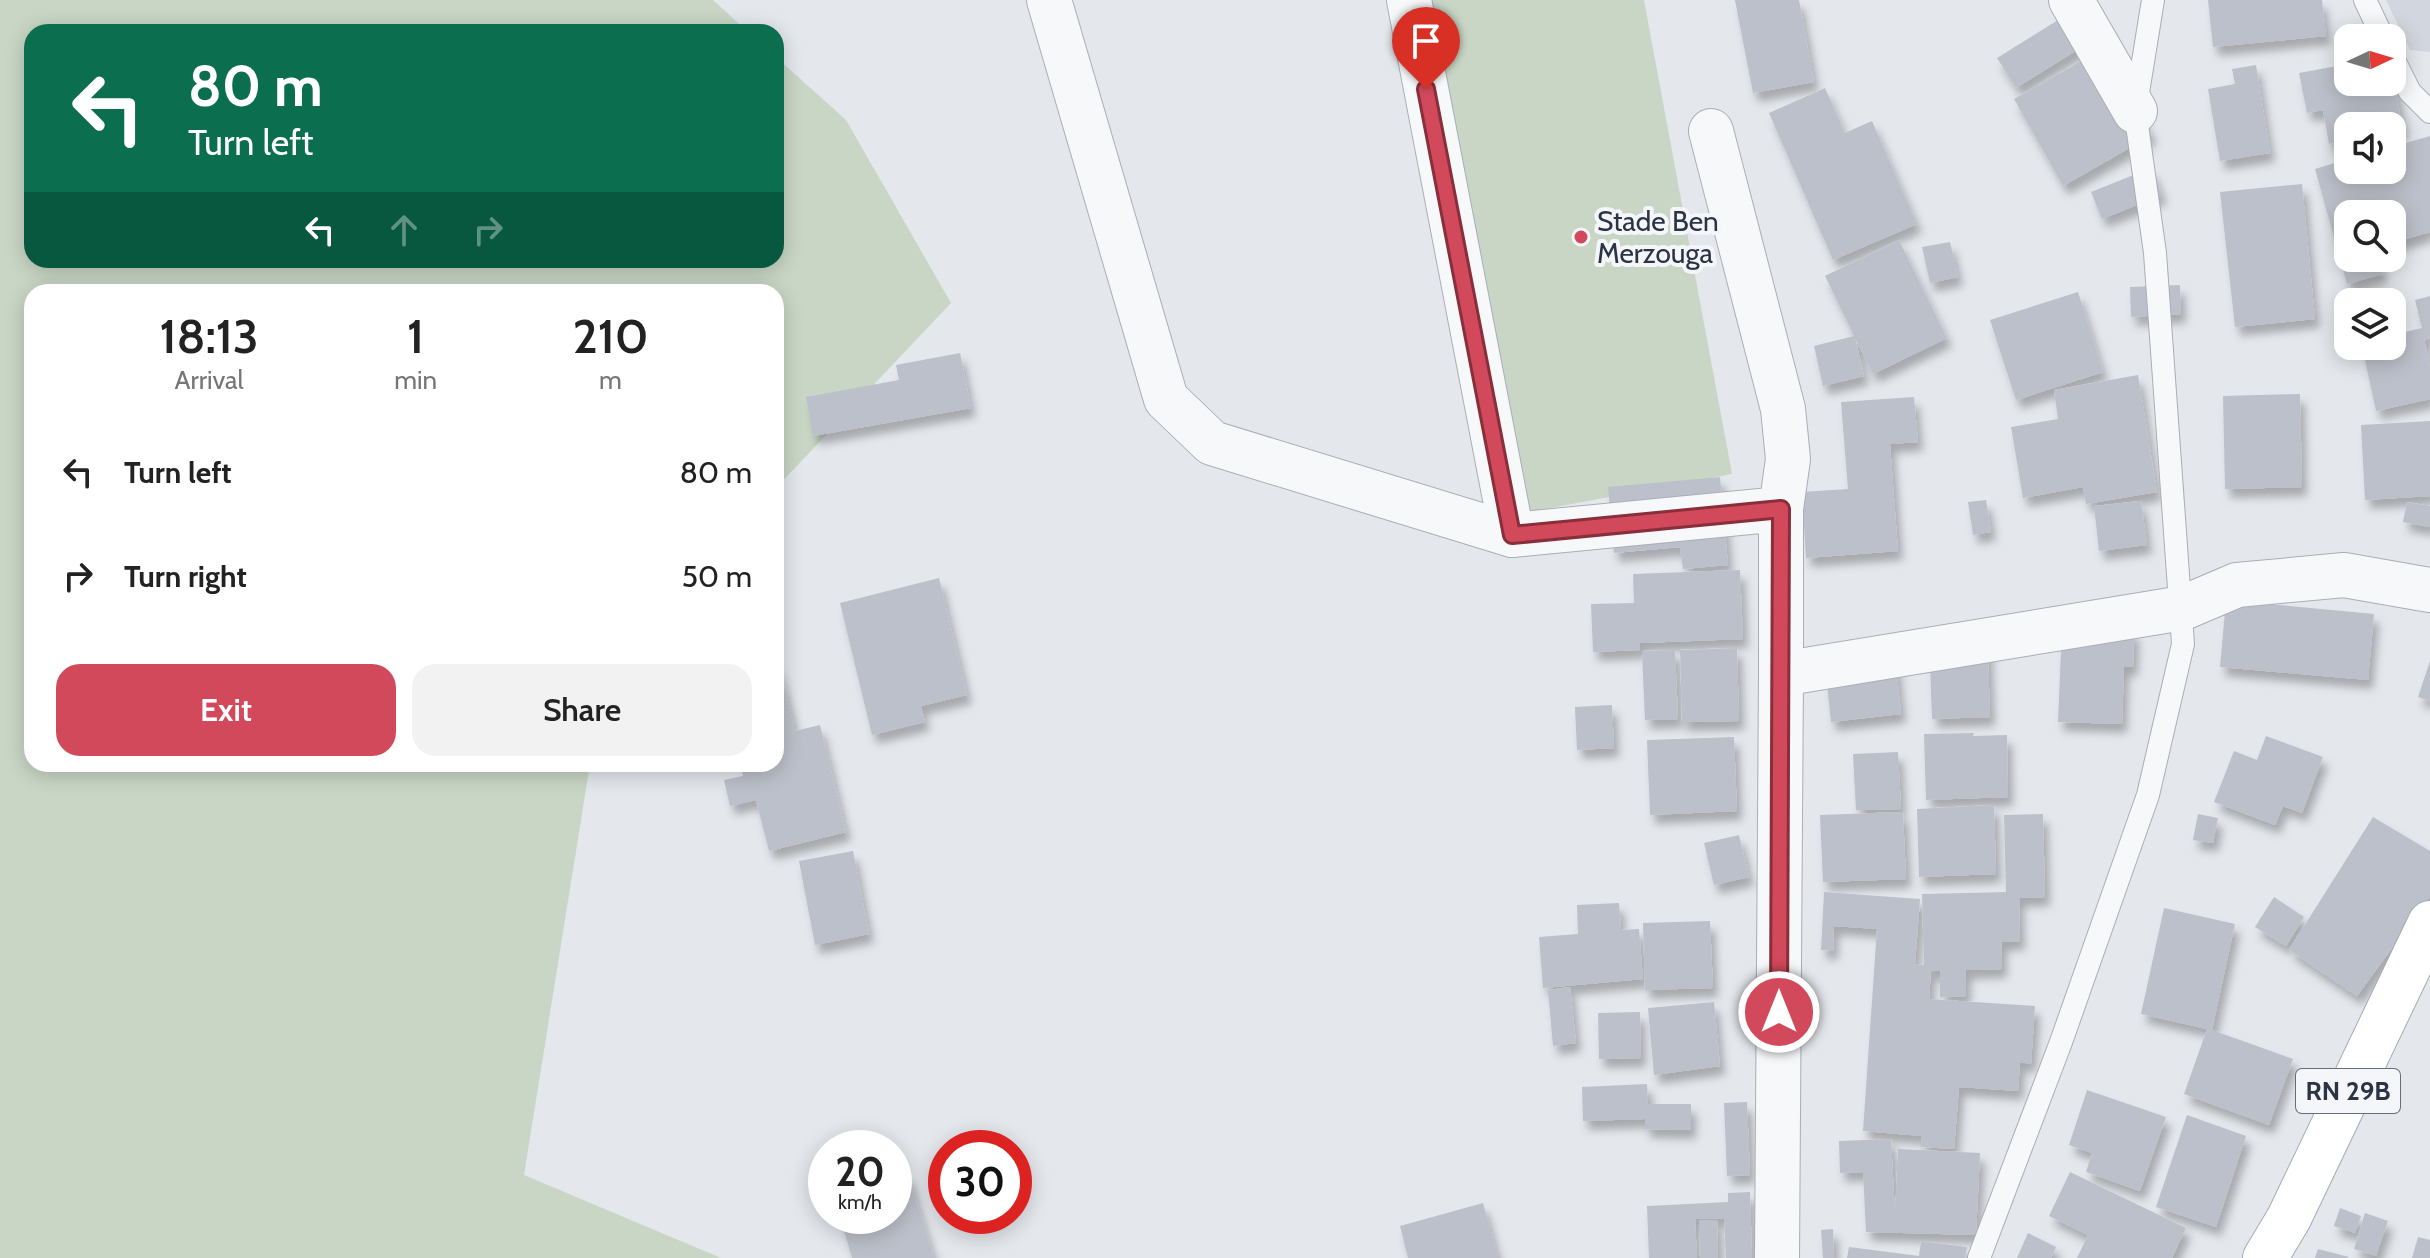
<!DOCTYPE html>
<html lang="en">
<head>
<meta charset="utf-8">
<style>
  body { margin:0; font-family:Cabin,sans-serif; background:#f2f2f2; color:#222; height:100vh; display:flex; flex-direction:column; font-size:30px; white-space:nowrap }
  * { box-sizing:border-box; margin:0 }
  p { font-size:26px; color:#767676 }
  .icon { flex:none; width:44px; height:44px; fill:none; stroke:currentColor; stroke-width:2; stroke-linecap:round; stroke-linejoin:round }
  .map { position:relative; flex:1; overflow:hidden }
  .side { position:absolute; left:24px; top:284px; width:760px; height:488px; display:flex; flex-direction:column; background:#fff; border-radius:24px; box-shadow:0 4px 20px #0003 }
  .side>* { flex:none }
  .banner { position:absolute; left:24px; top:24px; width:760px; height:244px; border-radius:24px; box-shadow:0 4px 20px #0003; background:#0b6e4f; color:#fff; overflow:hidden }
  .needle { width:52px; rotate:86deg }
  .controls { position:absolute; left:2334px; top:24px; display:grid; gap:16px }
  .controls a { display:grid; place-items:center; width:72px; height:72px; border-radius:16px; background:#fff; box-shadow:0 4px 20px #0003; font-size:40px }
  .speed { position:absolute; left:808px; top:1130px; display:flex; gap:16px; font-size:40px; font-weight:700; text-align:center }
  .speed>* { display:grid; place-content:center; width:104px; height:104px; border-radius:50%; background:#fff; box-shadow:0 4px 20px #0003; line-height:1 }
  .speed small { font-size:20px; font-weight:400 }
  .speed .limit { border:12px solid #d22; background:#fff; color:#111 }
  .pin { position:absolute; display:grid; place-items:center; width:68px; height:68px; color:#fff; margin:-82px -34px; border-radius:50% 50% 50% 0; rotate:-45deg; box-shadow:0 0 8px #0007 }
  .pin .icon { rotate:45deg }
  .me { position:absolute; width:88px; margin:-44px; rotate:0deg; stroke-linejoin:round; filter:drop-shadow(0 0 6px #0008) }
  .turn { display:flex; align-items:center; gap:28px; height:168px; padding:0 32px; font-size:36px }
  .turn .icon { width:104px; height:104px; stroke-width:2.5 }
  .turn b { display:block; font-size:56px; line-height:68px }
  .lanes { display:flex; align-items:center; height:76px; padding:0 32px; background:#0003; justify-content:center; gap:40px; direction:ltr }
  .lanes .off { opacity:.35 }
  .eta { display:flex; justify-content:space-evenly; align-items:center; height:136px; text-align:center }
  .eta b { font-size:48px; font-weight:600; line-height:56px }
  .cta { display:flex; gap:16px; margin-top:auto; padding:16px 32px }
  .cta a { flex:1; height:92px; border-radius:24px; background:#d1495b; color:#fff; font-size:32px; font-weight:600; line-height:92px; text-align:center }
  .cta a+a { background:#f2f2f2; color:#222 }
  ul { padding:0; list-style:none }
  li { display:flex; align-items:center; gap:24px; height:104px; padding:0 32px }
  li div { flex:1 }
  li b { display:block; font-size:30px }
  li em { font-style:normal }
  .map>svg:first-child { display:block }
  .built { fill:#d2d6de }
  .green { fill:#c9d6c5 }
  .building { fill:#bbc0ca; filter:url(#shadow) }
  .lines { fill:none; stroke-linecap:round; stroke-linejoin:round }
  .lane-casing { stroke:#a9aeb7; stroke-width:24 }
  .street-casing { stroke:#a9aeb7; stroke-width:46 }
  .primary-casing { stroke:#a3abb8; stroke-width:46 }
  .lane { stroke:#f7f8fa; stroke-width:22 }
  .street { stroke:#f7f8fa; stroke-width:44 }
  .primary { stroke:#fff; stroke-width:44 }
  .route-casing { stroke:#882f3b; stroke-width:20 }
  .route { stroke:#d1495b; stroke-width:14 }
  .poi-dot { fill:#d1495b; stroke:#f4f6f9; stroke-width:3 }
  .labels { text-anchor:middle; stroke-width:8; stroke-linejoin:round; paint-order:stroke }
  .shield { fill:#f4f6f9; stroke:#676e7b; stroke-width:2 }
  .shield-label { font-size:26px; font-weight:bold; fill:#2b3445 }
  .poi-label { font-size:28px; fill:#2b3445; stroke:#f4f6f9; text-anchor:start }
</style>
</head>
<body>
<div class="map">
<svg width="2430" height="1258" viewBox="0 0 2430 1258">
  <defs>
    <filter id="shadow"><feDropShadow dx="5" dy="9" stdDeviation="4" flood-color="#0004"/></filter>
  </defs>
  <rect width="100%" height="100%" fill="#e4e7ec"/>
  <polygon class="built" points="2386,0 2430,0 2430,52 2410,50"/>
  <g class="green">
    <polygon points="0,0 713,0 748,32 32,32 32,260 776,260 776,57 846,120 951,303 776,488 776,292 32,292 32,764 590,764 524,1175 721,1258 0,1258"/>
    <polygon points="1430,0 1644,0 1732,474 1524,513"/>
  </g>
  <g class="building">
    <polygon points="1735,0 1799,0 1814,82 1753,93"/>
    <polygon points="2208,0 2322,0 2326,36 2213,47"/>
    <polygon points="2066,15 2111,29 2016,88 1997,58"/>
    <polygon points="2104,48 2152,135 2063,186 2014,99"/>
    <polygon points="2348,64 2348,82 2394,82 2403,129 2392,132 2392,126 2348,126 2348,140 2329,144 2323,110 2307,113 2299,73"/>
    <polygon points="2256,65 2270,153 2220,161 2208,89 2235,84 2232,69"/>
    <polygon points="1825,88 1845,133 1872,121 1917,224 1833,260 1769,113"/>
    <polygon points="2430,136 2430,232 2392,243 2392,214 2348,214 2348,258 2378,258 2383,274 2347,284 2315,169 2348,159 2348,170 2392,170 2392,147"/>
    <polygon points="2151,168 2162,195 2102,219 2091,192"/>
    <polygon points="2302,184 2315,319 2235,327 2220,192"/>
    <polygon points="1899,240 1947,338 1873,374 1855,338 1864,376 1823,386 1814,346 1854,336 1825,276"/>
    <polygon points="1950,242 1958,277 1930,283 1922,247"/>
    <polygon points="2180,285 2181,314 2131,317 2130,287"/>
    <polygon points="2078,292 2103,372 2016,400 1990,320"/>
    <polygon points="2430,296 2430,338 2424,339 2430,367 2430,399 2376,411 2362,346 2392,346 2392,335 2422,328 2415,300"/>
    <polygon points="960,353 971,408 813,436 806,397 899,380 896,365"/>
    <polygon points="2138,375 2157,492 2086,504 2083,487 2023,498 2011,427 2058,419 2054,390"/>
    <polygon points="2300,394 2302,487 2225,489 2223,396"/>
    <polygon points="1914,397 1918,442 1890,444 1898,551 1806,558 1802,492 1848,489 1841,402"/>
    <polygon points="2430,421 2430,496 2365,500 2361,425"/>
    <polygon points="1720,477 1728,565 1683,569 1680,547 1614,553 1608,487"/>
    <polygon points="1986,500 1991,532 1973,535 1968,502"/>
    <polygon points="2141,501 2147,545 2099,551 2094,506"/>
    <polygon points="2407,502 2430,506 2430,527 2403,522"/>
    <polygon points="1740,570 1743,639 1640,643 1640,650 1593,652 1591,604 1634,603 1633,574"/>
    <polygon points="939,578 967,695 921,706 925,722 872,735 840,603"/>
    <polygon points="2226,600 2374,614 2368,680 2220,667"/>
    <polygon points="2062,627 2134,630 2133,667 2124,667 2122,724 2058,722"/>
    <polygon points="1987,629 1990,717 1932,719 1929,631"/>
    <polygon points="1737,648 1739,721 1682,722 1680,650"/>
    <polygon points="1894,648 1901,714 1831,722 1824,656"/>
    <polygon points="1675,650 1678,719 1645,720 1642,651"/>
    <polygon points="777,659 795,731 820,725 846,832 769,851 756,800 730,806 724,780 743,776 740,764 776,764"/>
    <polygon points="2430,661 2430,701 2418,697"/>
    <polygon points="1612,705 1614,748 1577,750 1575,707"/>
    <polygon points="1974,733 1973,736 2007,735 2008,797 1926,800 1924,734"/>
    <polygon points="2266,736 2323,757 2302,813 2283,806 2275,825 2214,802 2234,751 2257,760"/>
    <polygon points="1734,737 1737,811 1650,815 1647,740"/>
    <polygon points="1898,752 1901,809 1856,810 1853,754"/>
    <polygon points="1994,805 1996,874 1919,877 1917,809"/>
    <polygon points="1903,812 1906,879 1823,882 1820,815"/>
    <polygon points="2043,814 2045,897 2019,898 2020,941 2002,942 2002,969 1966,970 1966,996 1940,997 1940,971 1931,971 1929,999 2035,1006 2031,1064 2020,1062 2018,1091 1959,1087 1954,1149 1921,1147 1922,1136 1863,1131 1877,929 1834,926 1833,951 1821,950 1824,892 1920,899 1915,964 1924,965 1922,894 2006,892 2004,815"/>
    <polygon points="2198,814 2218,818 2213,843 2193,840"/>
    <polygon points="2373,817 2430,851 2430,896 2357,996 2289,950"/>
    <polygon points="1739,835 1749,877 1714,885 1704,843"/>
    <polygon points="853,851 869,934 815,945 799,861"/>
    <polygon points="2274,897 2304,917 2286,946 2255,927"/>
    <polygon points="1619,903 1621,930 1639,929 1643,979 1543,988 1539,937 1578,934 1577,905"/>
    <polygon points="2164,908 2235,924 2212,1030 2293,1059 2269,1125 2184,1094 2207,1029 2141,1014"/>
    <polygon points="1710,921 1713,988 1645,990 1643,923"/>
    <polygon points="1570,987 1576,1043 1553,1046 1548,990"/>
    <polygon points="1714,1002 1720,1066 1654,1075 1648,1008"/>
    <polygon points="1640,1012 1641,1058 1599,1059 1598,1013"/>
    <polygon points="1647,1084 1648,1104 1691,1104 1691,1130 1645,1129 1645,1119 1583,1121 1582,1087"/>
    <polygon points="2087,1090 2166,1117 2140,1191 2086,1172 2092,1153 2069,1145"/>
    <polygon points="1747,1102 1750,1175 1727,1176 1724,1103"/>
    <polygon points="2187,1115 2246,1136 2216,1227 2156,1207"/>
    <polygon points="1891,1139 1895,1215 1898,1149 1980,1153 1976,1235 1866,1232 1863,1172 1840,1173 1839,1141"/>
    <polygon points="2070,1172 2186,1228 2172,1258 2077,1258 2088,1235 2049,1216"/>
    <polygon points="908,1174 934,1258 852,1258 840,1216 894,1216 894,1179"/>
    <polygon points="1750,1192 1752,1258 1726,1258 1724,1218 1695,1219 1697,1258 1649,1258 1647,1206 1728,1202 1728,1193"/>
    <polygon points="1483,1203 1498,1258 1408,1258 1400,1226"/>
    <polygon points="2340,1208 2361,1216 2355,1233 2334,1226"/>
    <polygon points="2365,1213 2388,1221 2376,1256 2354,1249"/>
    <polygon points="1717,1220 1718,1258 1700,1258 1699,1221"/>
    <polygon points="1833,1229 1834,1258 1823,1258 1821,1230"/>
    <polygon points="2028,1233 2056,1247 2051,1258 2017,1258"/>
    <polygon points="2418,1237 2430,1240 2430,1258 2412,1258"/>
    <polygon points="1921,1241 1967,1247 1965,1258 1847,1258 1849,1247 1919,1256"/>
    <polygon points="2318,1249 2349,1257 2348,1258 2315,1258"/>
  </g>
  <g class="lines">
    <defs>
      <g id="lane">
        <polyline points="2365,0 2383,38"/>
        <polyline points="2392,56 2410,92 2430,112"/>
        <polyline points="1979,1258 2061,1042 2148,795 2183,644 2155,253 2135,111 2153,0"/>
      </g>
      <g id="street">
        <polyline points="1049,0 1166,399 1212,443 1512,535 1781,509 1781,674"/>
        <polyline points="1409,0 1512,535"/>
        <polyline points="2071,0 2135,111"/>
        <polyline points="1711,131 1783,409 1788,459 1781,509"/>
        <polyline points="1777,1258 1781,674 2183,608 2237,585 2344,575 2430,590"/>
      </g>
      <polyline id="primary" points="2265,1258 2289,1218 2430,923"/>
    </defs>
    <use href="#lane" class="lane-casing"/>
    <use href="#street" class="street-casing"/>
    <use href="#primary" class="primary-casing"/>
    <use href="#lane" class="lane"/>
    <use href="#street" class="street"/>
    <use href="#primary" class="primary"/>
  </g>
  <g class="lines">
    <defs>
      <polyline id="route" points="1426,89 1512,535 1781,509 1779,1012"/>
    </defs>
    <use href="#route" class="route-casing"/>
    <use href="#route" class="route"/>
  </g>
  <circle class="poi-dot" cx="1581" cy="237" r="8"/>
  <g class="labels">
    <rect class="shield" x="2296" y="1069" width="104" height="44" rx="6"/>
    <g class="shield-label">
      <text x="2348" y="1100">RN 29B</text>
    </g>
    <g class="poi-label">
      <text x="1597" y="231">Stade Ben<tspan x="1597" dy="32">Merzouga</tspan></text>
    </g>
  </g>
</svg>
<div class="controls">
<a><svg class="needle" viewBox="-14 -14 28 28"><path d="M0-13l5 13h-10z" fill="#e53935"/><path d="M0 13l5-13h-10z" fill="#767676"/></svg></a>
<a><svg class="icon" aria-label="sound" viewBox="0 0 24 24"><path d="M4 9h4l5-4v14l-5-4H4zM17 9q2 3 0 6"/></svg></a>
<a><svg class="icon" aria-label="search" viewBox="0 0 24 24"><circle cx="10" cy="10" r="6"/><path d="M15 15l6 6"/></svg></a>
<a><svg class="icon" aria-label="layers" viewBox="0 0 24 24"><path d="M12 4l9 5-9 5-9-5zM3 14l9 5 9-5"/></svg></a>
</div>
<div class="speed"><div>20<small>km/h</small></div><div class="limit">30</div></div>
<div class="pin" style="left:1426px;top:89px;background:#d93025"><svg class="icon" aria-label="arrive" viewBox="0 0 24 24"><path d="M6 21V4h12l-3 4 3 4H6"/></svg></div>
<svg class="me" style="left:1779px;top:1012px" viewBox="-20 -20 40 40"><circle r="17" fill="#d1495b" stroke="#fff" stroke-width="3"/><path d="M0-11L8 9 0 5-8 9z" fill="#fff"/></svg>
<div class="banner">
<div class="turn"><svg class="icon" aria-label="left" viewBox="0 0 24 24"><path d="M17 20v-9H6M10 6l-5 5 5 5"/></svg><div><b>80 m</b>Turn left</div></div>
<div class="lanes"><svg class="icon" aria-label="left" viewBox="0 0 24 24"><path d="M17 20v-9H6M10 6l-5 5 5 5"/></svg><svg class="icon off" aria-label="ahead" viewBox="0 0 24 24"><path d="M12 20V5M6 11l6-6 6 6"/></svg><svg class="icon off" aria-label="right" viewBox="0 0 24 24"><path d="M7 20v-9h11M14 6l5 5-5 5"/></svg></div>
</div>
<section class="side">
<div class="eta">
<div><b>18:13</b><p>Arrival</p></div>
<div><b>1</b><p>min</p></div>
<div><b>210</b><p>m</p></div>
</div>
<ul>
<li><svg class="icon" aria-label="left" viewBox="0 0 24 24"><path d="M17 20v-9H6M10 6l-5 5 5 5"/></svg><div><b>Turn left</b></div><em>80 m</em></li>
<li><svg class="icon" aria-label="right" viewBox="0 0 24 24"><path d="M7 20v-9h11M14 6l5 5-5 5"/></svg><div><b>Turn right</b></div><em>50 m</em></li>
</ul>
<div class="cta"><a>Exit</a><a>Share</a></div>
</section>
</div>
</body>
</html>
